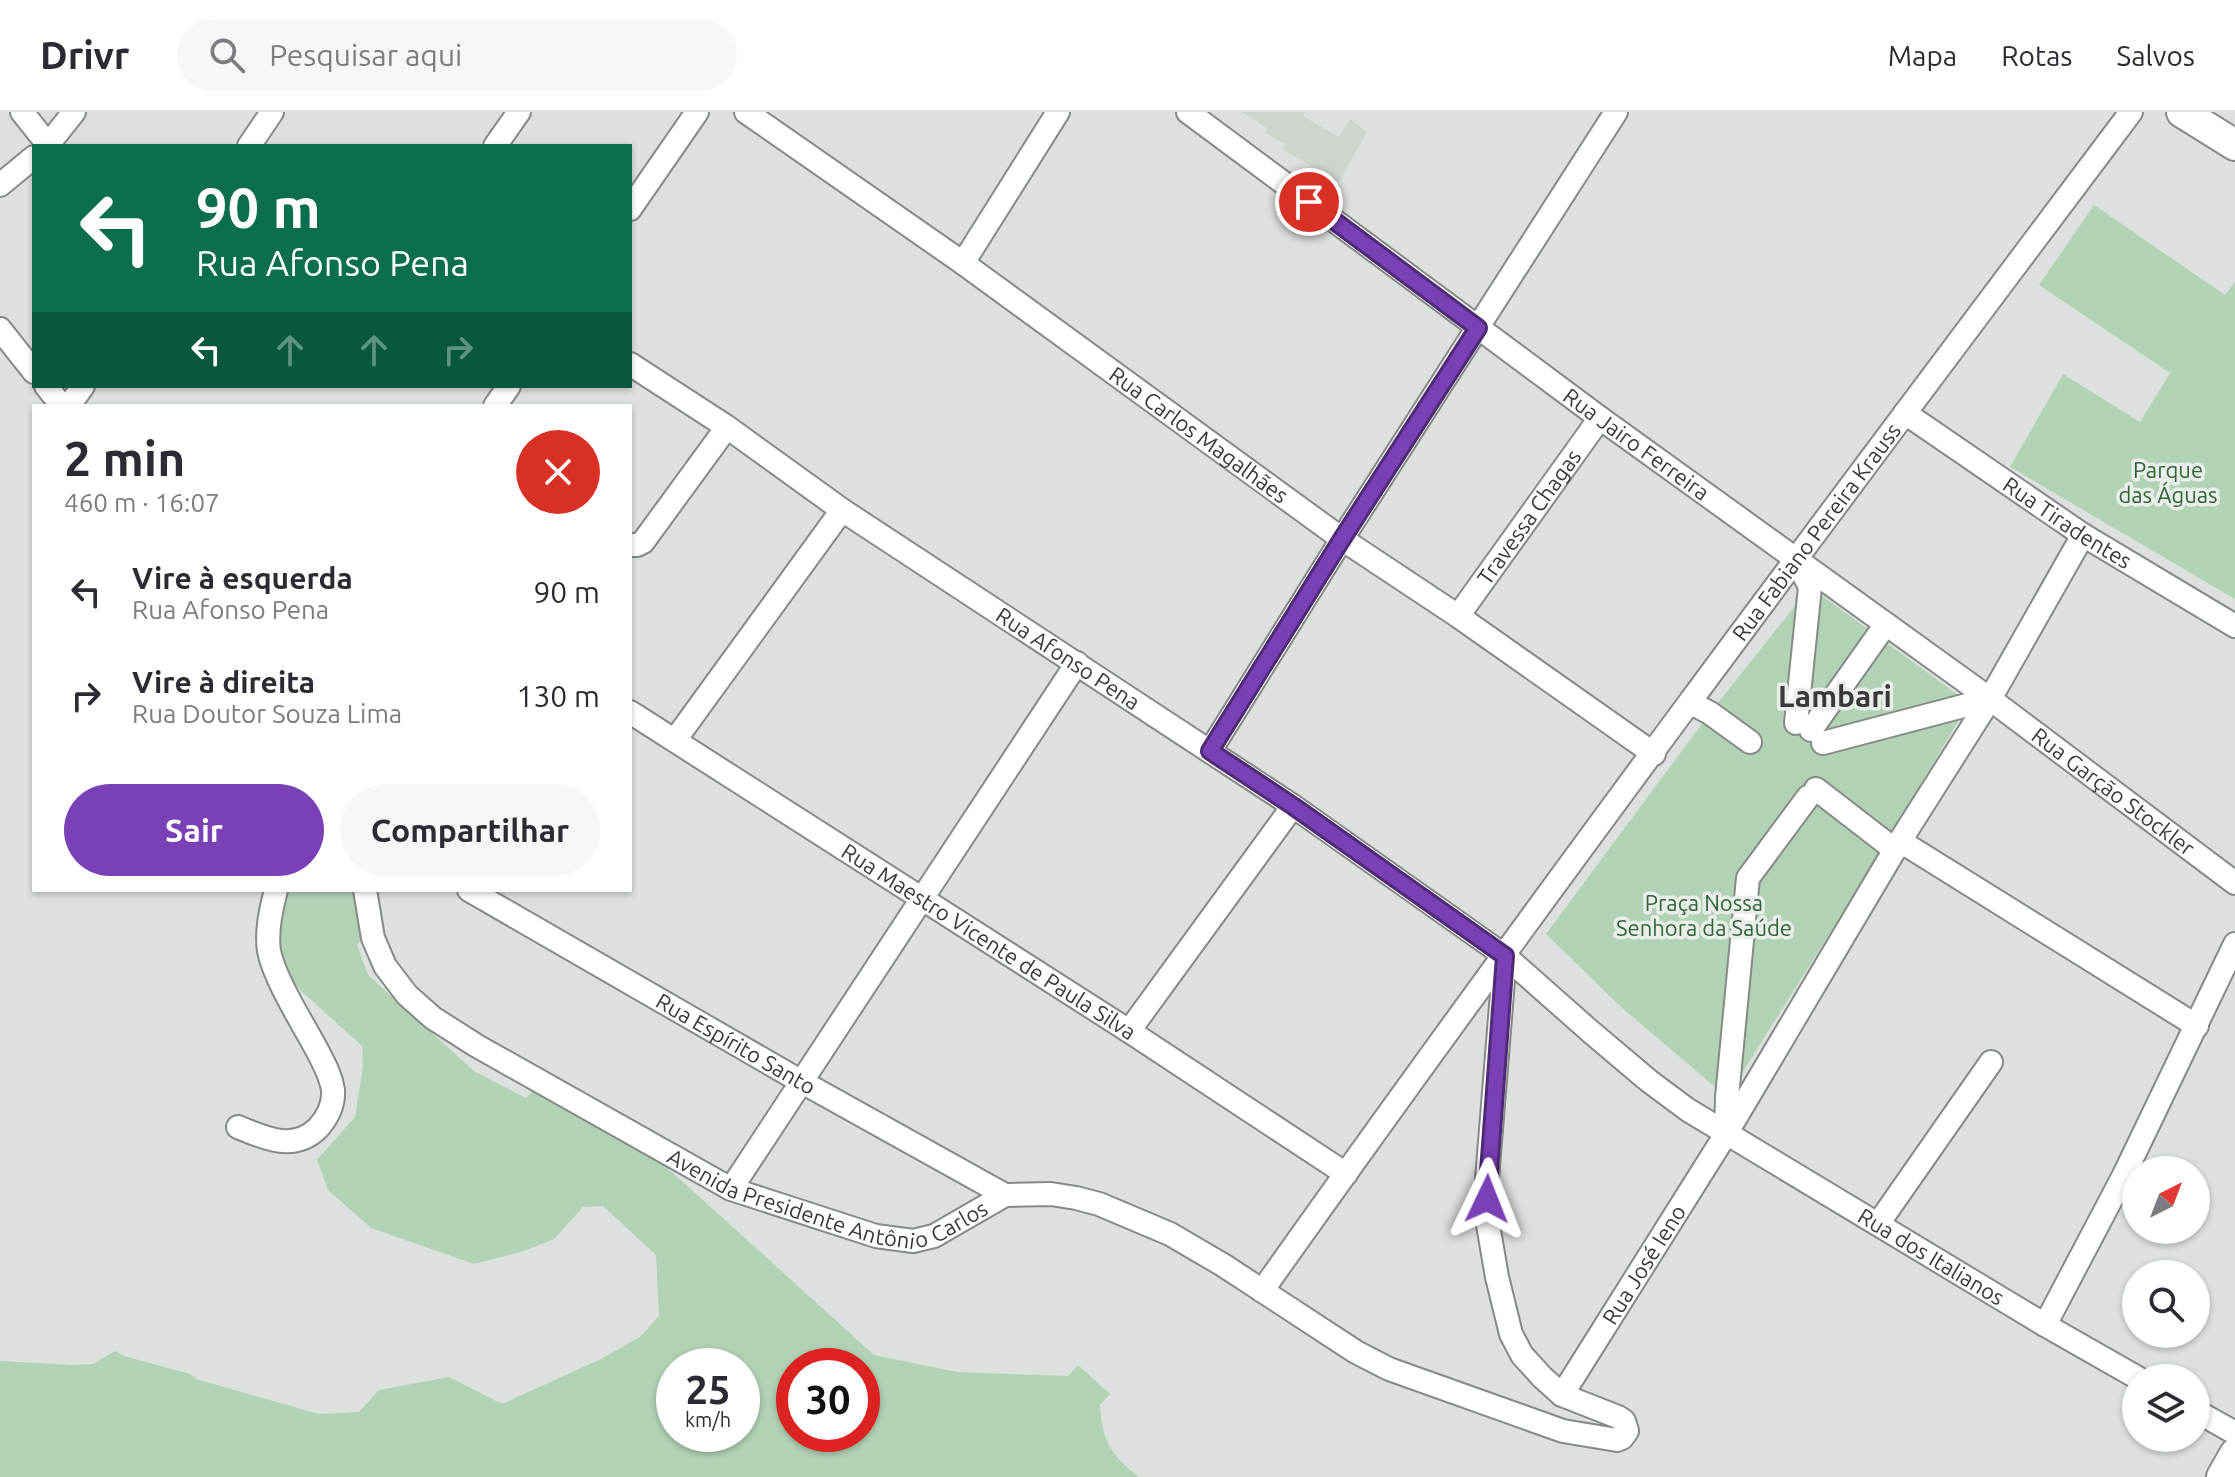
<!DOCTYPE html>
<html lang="pt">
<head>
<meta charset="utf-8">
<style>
  body { margin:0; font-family:Ubuntu,sans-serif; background:#f7f7f7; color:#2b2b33; height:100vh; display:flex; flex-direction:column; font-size:30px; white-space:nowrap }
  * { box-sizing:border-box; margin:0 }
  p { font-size:26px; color:#7c7c81 }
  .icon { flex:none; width:44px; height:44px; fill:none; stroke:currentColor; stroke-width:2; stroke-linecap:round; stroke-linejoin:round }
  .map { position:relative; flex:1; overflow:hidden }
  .panel { position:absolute; left:32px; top:292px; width:600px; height:488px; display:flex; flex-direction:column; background:#fff; border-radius:0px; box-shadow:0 2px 6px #0004 }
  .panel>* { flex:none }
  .banner { position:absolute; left:32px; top:32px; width:600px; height:244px; border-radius:0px; box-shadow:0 2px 6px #0004; background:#0b6e4f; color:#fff; overflow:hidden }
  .needle { width:52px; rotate:42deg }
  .buttons { position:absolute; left:2122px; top:1044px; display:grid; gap:16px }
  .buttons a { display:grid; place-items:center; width:88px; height:88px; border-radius:50%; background:#fff; box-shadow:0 2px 6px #0004; font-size:40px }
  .speed { position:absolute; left:656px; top:1236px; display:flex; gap:16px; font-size:40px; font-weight:700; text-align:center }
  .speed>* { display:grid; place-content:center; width:104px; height:104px; border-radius:50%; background:#fff; box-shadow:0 2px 6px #0004; line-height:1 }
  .speed small { font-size:20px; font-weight:400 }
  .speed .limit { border:12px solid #d22; background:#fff; color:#111 }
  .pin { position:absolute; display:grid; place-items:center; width:68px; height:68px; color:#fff; margin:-34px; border:4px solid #fff; border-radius:50%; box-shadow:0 2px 8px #0007 }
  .me { position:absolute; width:88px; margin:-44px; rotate:2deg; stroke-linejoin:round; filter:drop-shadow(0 0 6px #0008) }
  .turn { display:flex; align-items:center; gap:28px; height:168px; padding:0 32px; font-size:36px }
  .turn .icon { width:104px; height:104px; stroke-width:2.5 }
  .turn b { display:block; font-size:56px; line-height:68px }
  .lanes { display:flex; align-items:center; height:76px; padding:0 32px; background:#0003; justify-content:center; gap:40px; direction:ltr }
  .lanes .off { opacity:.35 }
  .round { display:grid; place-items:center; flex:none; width:84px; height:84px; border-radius:42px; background:#f7f7f7 }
  .headline { display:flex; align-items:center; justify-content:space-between; height:136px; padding:0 32px }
  h1 { font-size:48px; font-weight:700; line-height:60px }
  .cta { display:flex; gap:16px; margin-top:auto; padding:16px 32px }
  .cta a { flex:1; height:92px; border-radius:48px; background:#7a40b6; color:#fff; font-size:32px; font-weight:700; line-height:92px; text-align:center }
  .cta a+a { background:#f7f7f7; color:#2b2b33 }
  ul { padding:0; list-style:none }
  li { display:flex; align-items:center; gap:24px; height:104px; padding:0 32px }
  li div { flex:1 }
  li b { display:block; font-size:30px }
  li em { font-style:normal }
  header { display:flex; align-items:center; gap:48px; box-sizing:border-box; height:112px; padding:0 40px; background:#fff; border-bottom:2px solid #e1e1e2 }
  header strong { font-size:38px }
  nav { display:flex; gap:44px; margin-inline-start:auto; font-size:28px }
  .search { width:560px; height:72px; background:#f7f7f7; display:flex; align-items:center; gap:20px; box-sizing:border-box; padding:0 28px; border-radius:44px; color:#7c7c81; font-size:30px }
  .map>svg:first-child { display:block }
  .built { fill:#cdd5cd }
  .green { fill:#b2d2b5; fill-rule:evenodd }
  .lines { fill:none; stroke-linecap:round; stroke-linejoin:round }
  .minor-casing { stroke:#868a86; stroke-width:26 }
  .major-casing { stroke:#868a86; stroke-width:34 }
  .minor { stroke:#fff; stroke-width:22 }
  .major { stroke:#fff; stroke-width:30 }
  .route-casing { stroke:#4f2a76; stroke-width:20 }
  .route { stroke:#7a40b6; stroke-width:14 }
  .labels { text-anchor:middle; stroke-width:7; stroke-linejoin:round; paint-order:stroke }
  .street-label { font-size:22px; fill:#383938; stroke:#eaeeeb }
  .park-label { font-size:22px; fill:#32643a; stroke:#eaeeeb }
  .district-label { font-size:30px; font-weight:bold; fill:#383938; stroke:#eaeeeb }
</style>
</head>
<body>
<header>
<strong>Drivr</strong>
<div class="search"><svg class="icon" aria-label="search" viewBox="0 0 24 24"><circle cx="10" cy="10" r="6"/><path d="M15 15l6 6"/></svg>Pesquisar aqui</div>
<nav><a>Mapa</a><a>Rotas</a><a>Salvos</a></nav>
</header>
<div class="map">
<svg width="2235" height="1365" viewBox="0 0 2235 1365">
  <rect width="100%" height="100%" fill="#dde1dd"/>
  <polygon class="built" points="1242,0 1305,0 1303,4 1339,25 1350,7 1367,20 1339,70 1283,38 1285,32 1265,21 1267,16"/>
  <g class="green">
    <polygon points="2094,93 2225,183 2235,170 2235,487 2010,355 2063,262 2140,310 2170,261 2039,173"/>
    <polygon points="1810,475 1969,591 1877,746 1727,985 1621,895 1546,822 1710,601"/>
    <path d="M 290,778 L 360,778 L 366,822 L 357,833 L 368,863 L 474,959 L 526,986 L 536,976 L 651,1041 L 874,1243 L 957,1260 L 1068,1264 L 1078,1253 L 1110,1282 L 1100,1293 C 1102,1328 1111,1344 1139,1365 L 0,1365 L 0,1249 L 73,1253 L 93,1252 L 115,1239 L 124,1244 L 190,1262 L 196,1267 L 319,1302 L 359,1300 L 379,1278 L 449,1265 L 502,1292 L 601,1247 L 640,1225 L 659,1204 L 656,1143 L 603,1094 L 583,1095 L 554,1127 L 524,1139 L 474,1152 L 371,1116 L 328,1078 L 317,1048 L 355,1005 L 363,954 L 362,934 L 266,847 L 264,807 ZM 674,1254 L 742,1254 L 742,1322 L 674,1322 ZM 794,1254 L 862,1254 L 862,1322 L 794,1322 Z"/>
  </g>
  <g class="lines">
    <defs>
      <g id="minor">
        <polyline points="22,0 49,34"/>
        <path id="s1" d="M 746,0 L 963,151 L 1342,427 L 1458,504 L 1654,642"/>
        <path id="s2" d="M 1188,0 L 1600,306 L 1990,587 L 2235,771"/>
        <polyline points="47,34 74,0"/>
        <polyline points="249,34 272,0"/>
        <polyline points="495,34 519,0"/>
        <polyline points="0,73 34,45"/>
        <polyline points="630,97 697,0"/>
        <polyline points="963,151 1058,0"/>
        <polyline points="0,217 34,260"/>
        <path id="s3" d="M 630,252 L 727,315 L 842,398 L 1293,694 L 1505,844 L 1591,920 L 1649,969 L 1688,998 L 2045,1213 L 2138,1266"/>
        <polyline points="46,274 62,294"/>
        <polyline points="69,294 83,274"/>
        <polyline points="495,294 509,274"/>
        <path id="s4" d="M 1905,301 L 2083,423 L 2235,514"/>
        <polyline points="630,433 637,433 643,430 727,315"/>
        <path id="s5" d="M 1458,504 L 1600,306"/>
        <polyline points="1691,591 1710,601 1750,630"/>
        <path id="s6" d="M 630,600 L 1129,919 L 1346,1062"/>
        <polyline points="1796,611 1810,475 1798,452"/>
        <polyline points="1811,618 1886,512"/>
        <polyline points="675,628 842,398"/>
        <polyline points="1823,631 1990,587"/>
        <polyline points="1210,639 1342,427 1616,0"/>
        <polyline points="1816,677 1895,738"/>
        <polyline points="1900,729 2197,914"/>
        <path id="s7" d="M 365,778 L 373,826 L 385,854 L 407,883 L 433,906 L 477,934 L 731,1077 L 876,1124 L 913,1129 L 934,1124 L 1005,1083 L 1051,1082 L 1076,1086 L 1099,1092 L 1170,1122 L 1223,1153 L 1356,1240 L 1389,1257 L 1563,1319 L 1617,1328 L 1622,1326 L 1627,1319 L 1624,1309 L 1618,1305 L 1562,1283 L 1542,1265 L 1522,1243 L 1511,1222 L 1497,1165 L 1487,1107 L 1487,1067 L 1505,844"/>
        <path id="s8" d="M 469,778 L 802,970 L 1005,1083"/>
        <polyline points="1129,919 1293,694"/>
        <path d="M 238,1015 C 264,1026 294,1040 318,1016 C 328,1005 334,993 333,978 C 331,963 323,950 317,938 C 303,912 274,866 269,839 C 266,819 271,797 276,778"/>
        <polyline points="1726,1021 1727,985 1748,766 1808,685"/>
        <polyline points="731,1077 1077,551"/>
        <polyline points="1878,1112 1991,950"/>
        <path id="s9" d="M 1262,1179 C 1544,781 1838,390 2131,0"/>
        <polyline points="2045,1213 2124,1063 2235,832"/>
        <path id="s10" d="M 1562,1283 L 1726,1022 L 1900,729 L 1990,587 L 2083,423"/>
        <polyline points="2196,1299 2235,1321"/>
      </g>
      <g id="major">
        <polyline points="2182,0 2235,33"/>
        <polyline points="2222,1365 2235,1342"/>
      </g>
    </defs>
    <use href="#minor" class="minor-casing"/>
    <use href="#major" class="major-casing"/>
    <use href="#minor" class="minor"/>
    <use href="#major" class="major"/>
  </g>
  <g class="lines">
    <defs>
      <polyline id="route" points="1309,90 1478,216 1342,427 1210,639 1293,694 1505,844 1487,1087"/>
    </defs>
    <use href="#route" class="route-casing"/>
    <use href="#route" class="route"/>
  </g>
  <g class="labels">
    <g class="street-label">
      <text dy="8" stroke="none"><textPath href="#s1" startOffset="556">Rua Carlos Magalhães</textPath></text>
      <text dy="8" stroke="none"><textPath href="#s2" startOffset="558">Rua Jairo Ferreira</textPath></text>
      <text dy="8" stroke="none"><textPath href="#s5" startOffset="122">Travessa Chagas</textPath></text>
      <text dy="8" stroke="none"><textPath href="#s4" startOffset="196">Rua Tiradentes</textPath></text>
      <text dy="8" stroke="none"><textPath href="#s9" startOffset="940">Rua Fabiano Pereira Krauss</textPath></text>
      <text dy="8" stroke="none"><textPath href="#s3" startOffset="528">Rua Afonso Pena</textPath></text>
      <text dy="8" stroke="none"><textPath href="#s2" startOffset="1148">Rua Garção Stockler</textPath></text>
      <text dy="8" stroke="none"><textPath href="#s6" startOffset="426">Rua Maestro Vicente de Paula Silva</textPath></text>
      <text dy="8" stroke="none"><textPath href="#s8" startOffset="308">Rua Espírito Santo</textPath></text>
      <text dy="8" stroke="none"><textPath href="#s7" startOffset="594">Avenida Presidente Antônio Carlos</textPath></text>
      <text dy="8" stroke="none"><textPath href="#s3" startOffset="1580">Rua dos Italianos</textPath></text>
      <text dy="8" stroke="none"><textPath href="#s10" startOffset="154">Rua José Ieno</textPath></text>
    </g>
    <g class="park-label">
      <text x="2168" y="366">Parque<tspan x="2168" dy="25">das Águas</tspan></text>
      <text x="1704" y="799">Praça Nossa<tspan x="1704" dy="25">Senhora da Saúde</tspan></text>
    </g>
    <g class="district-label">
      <text x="1835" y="595">Lambari</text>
    </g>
  </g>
</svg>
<div class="buttons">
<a><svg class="needle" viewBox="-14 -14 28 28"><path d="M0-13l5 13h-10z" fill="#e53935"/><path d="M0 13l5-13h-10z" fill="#7c7c81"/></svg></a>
<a><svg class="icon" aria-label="search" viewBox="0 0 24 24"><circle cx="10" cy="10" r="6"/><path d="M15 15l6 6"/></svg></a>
<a><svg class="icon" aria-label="layers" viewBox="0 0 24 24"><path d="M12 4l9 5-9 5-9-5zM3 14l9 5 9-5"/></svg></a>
</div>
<div class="speed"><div>25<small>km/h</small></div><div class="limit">30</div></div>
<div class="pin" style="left:1309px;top:90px;background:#d93025"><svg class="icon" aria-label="arrive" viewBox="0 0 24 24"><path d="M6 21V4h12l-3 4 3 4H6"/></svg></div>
<svg class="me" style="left:1487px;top:1087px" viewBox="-20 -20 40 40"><path d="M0-17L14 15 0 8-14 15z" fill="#7a40b6" stroke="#fff" stroke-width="4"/></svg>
<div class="banner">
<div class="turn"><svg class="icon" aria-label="left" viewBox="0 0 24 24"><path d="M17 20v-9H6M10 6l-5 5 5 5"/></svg><div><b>90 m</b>Rua Afonso Pena</div></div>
<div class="lanes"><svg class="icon" aria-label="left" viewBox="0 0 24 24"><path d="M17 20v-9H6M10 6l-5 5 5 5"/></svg><svg class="icon off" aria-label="ahead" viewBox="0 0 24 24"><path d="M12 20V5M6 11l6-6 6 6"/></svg><svg class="icon off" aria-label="ahead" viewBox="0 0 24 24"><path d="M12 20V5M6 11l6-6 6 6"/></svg><svg class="icon off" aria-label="right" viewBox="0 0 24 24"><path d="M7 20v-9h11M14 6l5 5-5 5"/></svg></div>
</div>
<section class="panel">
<div class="headline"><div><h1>2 min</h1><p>460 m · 16:07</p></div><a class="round" style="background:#d93025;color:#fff"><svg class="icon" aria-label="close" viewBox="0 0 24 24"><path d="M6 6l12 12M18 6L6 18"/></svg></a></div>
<ul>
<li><svg class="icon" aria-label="left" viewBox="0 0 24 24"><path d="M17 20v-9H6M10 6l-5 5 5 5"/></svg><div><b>Vire à esquerda</b><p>Rua Afonso Pena</p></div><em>90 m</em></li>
<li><svg class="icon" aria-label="right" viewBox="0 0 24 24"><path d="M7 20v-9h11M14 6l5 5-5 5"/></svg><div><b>Vire à direita</b><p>Rua Doutor Souza Lima</p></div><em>130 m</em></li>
</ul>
<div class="cta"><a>Sair</a><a>Compartilhar</a></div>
</section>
</div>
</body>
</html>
